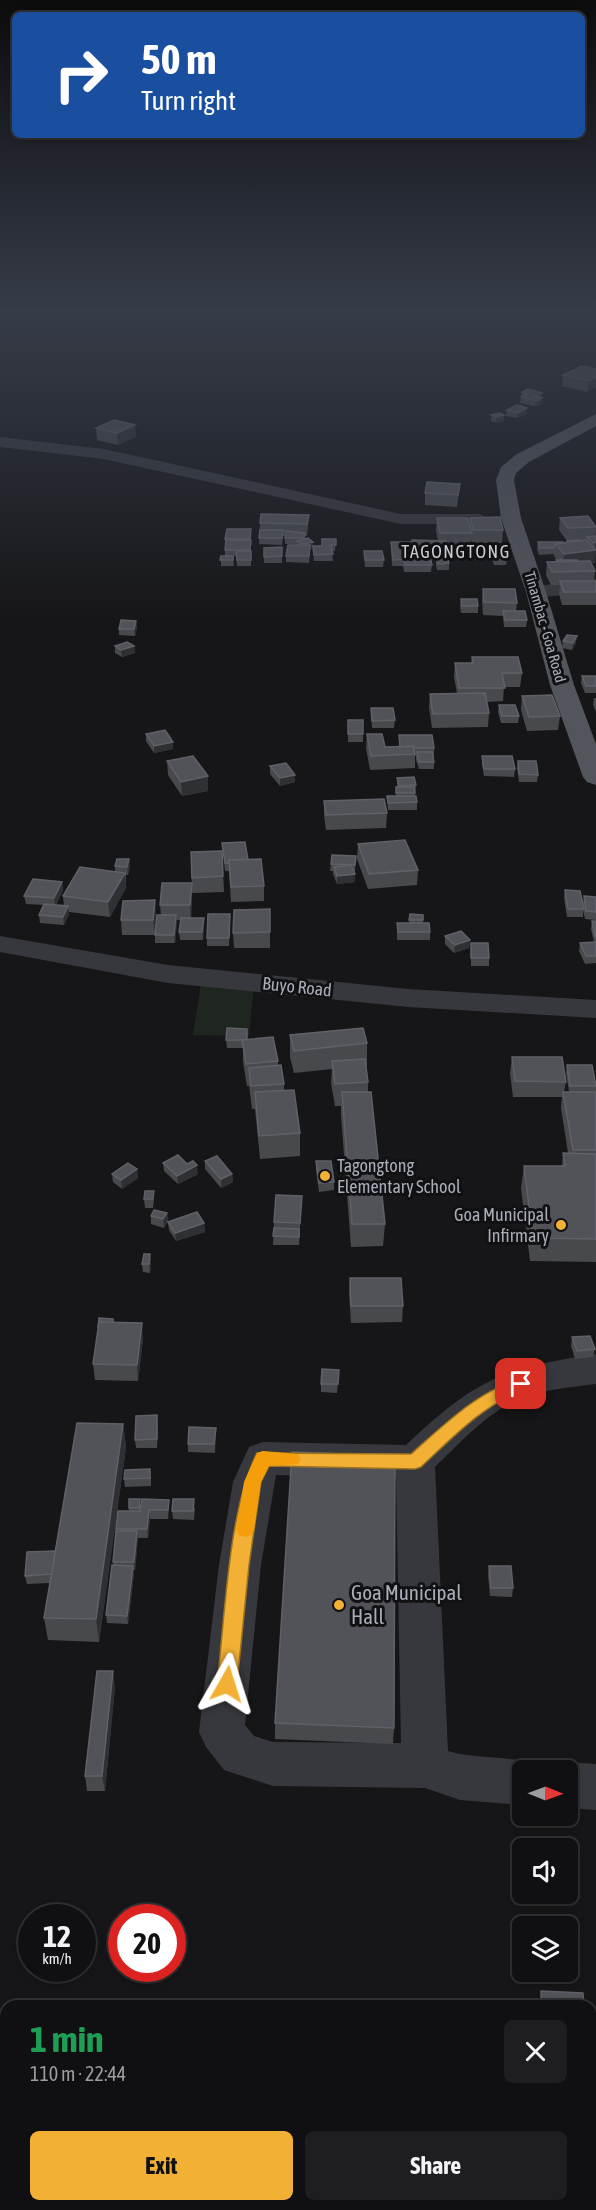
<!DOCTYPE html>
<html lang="en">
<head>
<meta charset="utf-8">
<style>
  body { margin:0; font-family:"Asap Condensed",sans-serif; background:#1e1e20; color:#f1f3f6; height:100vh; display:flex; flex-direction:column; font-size:22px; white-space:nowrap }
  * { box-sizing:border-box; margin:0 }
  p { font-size:20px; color:#9c9d9f }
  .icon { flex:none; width:33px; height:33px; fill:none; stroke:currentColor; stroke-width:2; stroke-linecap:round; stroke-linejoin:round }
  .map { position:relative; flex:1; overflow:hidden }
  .drawer { position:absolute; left:0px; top:2000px; width:597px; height:212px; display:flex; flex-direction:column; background:#101012; border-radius:18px 18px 0 0; box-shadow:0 3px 9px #0003,0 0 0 2px #303032 }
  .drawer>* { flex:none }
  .guide { position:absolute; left:12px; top:12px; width:573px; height:126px; border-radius:9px; box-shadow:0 3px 9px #0003,0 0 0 2px #303032; background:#1a4fa0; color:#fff; overflow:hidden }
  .needle { width:39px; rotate:91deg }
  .controls { position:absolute; left:512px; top:1760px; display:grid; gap:12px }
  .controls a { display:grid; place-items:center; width:66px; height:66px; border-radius:9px; background:#101012; box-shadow:0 3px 9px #0003,0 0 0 2px #303032; font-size:30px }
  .speed { position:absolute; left:18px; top:1904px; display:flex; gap:12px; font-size:30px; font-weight:700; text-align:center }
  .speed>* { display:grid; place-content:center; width:78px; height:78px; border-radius:50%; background:#101012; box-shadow:0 3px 9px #0003,0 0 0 2px #303032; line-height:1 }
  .speed small { font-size:15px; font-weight:400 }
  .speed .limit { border:9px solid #d22; background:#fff; color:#111 }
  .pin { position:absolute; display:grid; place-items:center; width:51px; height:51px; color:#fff; margin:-26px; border-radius:12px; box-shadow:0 3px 9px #0006 }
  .me { position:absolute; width:66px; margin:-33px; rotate:6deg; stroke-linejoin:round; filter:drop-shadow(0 0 4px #0008) }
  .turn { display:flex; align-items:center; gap:21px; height:126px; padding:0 30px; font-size:27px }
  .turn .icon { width:78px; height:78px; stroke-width:2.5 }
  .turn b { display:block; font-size:42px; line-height:51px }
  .round { display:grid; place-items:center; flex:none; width:63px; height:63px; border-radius:9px; background:#1e1e20 }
  .head { display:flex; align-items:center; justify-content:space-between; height:102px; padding:0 30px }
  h1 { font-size:36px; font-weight:700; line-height:45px; color:#1e9e55 }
  .primary-button { display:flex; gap:12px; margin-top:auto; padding:12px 30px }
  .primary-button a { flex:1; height:69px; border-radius:9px; background:#f2b134; color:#111; font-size:24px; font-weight:700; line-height:69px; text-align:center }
  .primary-button a+a { background:#1e1e20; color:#f1f3f6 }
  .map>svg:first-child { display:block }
  .green { fill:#1e261f }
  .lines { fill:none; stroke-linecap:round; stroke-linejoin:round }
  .minor { fill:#37383d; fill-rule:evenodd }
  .major { fill:#53555c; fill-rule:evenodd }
  .wall { fill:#47494d }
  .shaded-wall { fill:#2f3033 }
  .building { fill:#525359; stroke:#5f6168; stroke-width:1.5 }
  .route { fill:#f2b134; stroke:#9d7322; stroke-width:1.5 }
  .slow { fill:#f59e0b }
  .poi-dot { fill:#f2b134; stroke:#111113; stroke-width:2 }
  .labels { text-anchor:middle; stroke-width:6; stroke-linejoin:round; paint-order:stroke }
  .far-street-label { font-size:15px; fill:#a8adb8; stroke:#111113 }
  .far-quarter-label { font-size:18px; letter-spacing:1.5px; fill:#c9ccd4; stroke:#111113 }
  .street-label { font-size:18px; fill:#a8adb8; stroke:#111113 }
  .poi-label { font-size:18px; fill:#a8adb8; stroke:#111113; text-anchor:start }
  .near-poi-label { font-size:21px; fill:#a8adb8; stroke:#111113; text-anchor:start }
</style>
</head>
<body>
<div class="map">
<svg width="596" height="2210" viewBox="0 0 596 2210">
  <rect width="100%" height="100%" fill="#161618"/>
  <polygon class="green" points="201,983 254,985 249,1036 193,1035"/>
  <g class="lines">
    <g class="minor">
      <polygon points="0,437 104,449 401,514 480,514 489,519 480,524 401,524 104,459 0,447"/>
      <polygon points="596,579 596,591 536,598 529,596 526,592 529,588 536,586"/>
      <polygon points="0,936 168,965 408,989 596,1000 596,1018 408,1007 168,983 0,952"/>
      <path d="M 596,1354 L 596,1384 C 573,1387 549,1389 527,1396 C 490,1409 462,1441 435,1467 L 448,1751 C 477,1760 509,1754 539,1766 L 540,1770 L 522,1770 L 522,1805 L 460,1800 L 425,1788 L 273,1786 L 224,1770 L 206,1747 L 199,1732 L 219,1565 L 233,1482 L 249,1447 L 263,1442 L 406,1445 C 475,1380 502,1368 596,1354 ZM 276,1475 L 396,1478 L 401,1743 L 273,1742 L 254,1736 L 245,1725 L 261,1565 Z"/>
      <polygon points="567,1762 596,1764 596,1810 567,1808 567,1770 550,1770"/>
    </g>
    <polygon class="major" points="596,414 596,426 529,462 516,473 514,480 521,518 546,592 574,685 596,744 596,785 587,782 583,777 550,685 526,592 501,518 496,480 501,467 517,454"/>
  </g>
  <g class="wall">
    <polygon points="596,369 587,392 562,386 563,375"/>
    <polygon points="522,392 542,393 541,404 535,406 520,403"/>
    <polygon points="527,408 527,414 517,418 506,416 507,410"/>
    <polygon points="491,415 504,421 496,423 491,421"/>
    <polygon points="96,428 136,436 118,445 97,440"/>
    <polygon points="460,484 457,507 425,505 425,493"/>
    <polygon points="309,515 307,536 305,536 305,539 313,546 322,546 336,539 335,551 332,551 333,561 314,561 313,549 310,549 309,563 286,562 286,556 297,545 297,544 285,544 285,536 283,536 282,545 259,544 260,523"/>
    <polygon points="437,518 468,518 503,530 502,543 472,543 471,538 471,545 447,546 446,553 435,553 435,559 431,559 432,565 431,572 404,572 403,566 392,566 391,542 411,551 410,557 418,557 417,553 412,553 412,540 438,541 436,530"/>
    <polygon points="560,518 596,526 595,563 591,563 595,571 594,581 596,581 596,605 562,605 559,594 560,585 551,585 546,575 547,562 556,562 556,560 557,560 554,556 554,554 539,555 537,549 538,542 566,543 567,541 559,530"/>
    <polygon points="251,535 251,566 237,566 236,556 233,556 234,566 221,566 221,556 225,556 225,539"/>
    <polygon points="282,547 282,563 264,563 264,548"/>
    <polygon points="364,551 384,560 383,567 365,567"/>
    <polygon points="492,552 507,559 506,565 494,565 492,558"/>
    <polygon points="436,559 449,563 449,570 437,570 436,565"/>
    <polygon points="483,589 517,603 516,611 527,620 526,627 504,627 503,616 483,615 482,601"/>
    <polygon points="461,599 478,606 478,613 461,613 460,606"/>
    <polygon points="136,621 137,627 135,636 119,635 119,629"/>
    <polygon points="563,641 576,643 572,650 562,648"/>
    <polygon points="115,646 134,646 135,653 122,657 115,653"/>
    <polygon points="472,657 522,673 520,687 504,687 503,701 486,702 489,713 488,727 432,728 429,707 430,694 457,693 454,677 455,663 471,663"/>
    <polygon points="582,676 596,676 596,693 585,693 581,683"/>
    <polygon points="522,696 560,716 558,730 527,731 521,710"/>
    <polygon points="594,698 596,698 596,712 593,705"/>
    <polygon points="499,705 519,716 518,723 501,723 498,712"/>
    <polygon points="371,708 395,720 394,728 372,728"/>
    <rect x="348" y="720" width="15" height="22"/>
    <polygon points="146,734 173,749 154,753 146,741"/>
    <polygon points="367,734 385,747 399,747 399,735 434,748 434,769 419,769 416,760 416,756 415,756 415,768 370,770 366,748"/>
    <polygon points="482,756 515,769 514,777 484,776 482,764"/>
    <polygon points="167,761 208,791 182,796 168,775"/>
    <polygon points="518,761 538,775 537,782 519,782 517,768"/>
    <polygon points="270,766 295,782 280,786 270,774"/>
    <polygon points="397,778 416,785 415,796 417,802 417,810 388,810 387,796 396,796 396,787 397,787"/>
    <polygon points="324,801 387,813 386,828 326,830 324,815"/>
    <polygon points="222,843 248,860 264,886 264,901 231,902 229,871 225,871"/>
    <polygon points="358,844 418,870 417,885 368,889 357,859"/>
    <polygon points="222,851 224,892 192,893 191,852"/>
    <polygon points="356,856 355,872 354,872 355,882 337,884 333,874 333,871 330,871 331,864"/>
    <polygon points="115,866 130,867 128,875 126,875 126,888 110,917 69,912 69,914 64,925 40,923 39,915 44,905 26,904 24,896 62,882 63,890 56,905 64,906 63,896 115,872"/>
    <polygon points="565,890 583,904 584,896 596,897 596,920 585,919 583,910 583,917 567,917 564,898"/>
    <polygon points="192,898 191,918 204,918 204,926 203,940 180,940 179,932 181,920 177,920 175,943 155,943 155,935 161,915 160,905"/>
    <polygon points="155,900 155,935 122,935 121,920"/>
    <polygon points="270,909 270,948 234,948 233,933"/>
    <polygon points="230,914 229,946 207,946 207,938"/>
    <polygon points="410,914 423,915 423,923 430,932 430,940 397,940 397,923 409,923"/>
    <polygon points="592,921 596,921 596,963 585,964 579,951 580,943 594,942 591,929"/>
    <polygon points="445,936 470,940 469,948 454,953 445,944"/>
    <polygon points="471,943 489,958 489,966 471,966"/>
    <polygon points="290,1035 367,1043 367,1066 366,1066 368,1082 368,1092 385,1224 383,1246 351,1247 341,1115 341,1106 335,1106 331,1083 332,1069 294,1073 290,1057"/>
    <polygon points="247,1039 278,1061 278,1065 284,1084 284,1090 300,1133 300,1156 260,1159 255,1109 252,1109 249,1086 247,1086 243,1062 243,1048 227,1048 226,1040"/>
    <polygon points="512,1057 566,1082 564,1092 569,1092 566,1073 567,1065 596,1084 596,1262 530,1261 521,1188 524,1166 562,1166 563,1153 568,1153 561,1108 562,1097 513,1097 510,1073"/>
    <polygon points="205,1161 232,1174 233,1182 221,1188 205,1169"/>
    <polygon points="316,1161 334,1182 334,1190 319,1192 316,1170"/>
    <polygon points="163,1163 198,1174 178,1184 164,1171"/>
    <polygon points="137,1169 138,1178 122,1189 113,1182 112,1174"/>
    <polygon points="145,1191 154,1200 153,1208 145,1208 144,1199"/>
    <polygon points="302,1196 299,1245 273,1245 274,1222"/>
    <polygon points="167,1213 168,1221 164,1228 151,1224 151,1216"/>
    <polygon points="168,1222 204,1223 205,1232 176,1241 169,1230"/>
    <polygon points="150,1254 151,1262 150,1273 143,1272 142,1264"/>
    <polygon points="350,1278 403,1306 402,1322 351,1323 349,1294"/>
    <polygon points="114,1323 143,1339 138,1381 95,1380 93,1364 98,1331 98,1327"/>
    <polygon points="572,1337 595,1349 593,1357 575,1359 571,1346"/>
    <polygon points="339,1370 337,1393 321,1392 321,1384"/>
    <polygon points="157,1415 158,1424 157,1448 136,1448 135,1440"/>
    <polygon points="123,1424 126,1447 99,1642 48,1640 44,1618 50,1583 27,1584 25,1576 55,1553"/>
    <polygon points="216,1428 215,1453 188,1452 188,1444"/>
    <polygon points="151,1477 151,1486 125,1487 124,1479"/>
    <polygon points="140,1499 140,1511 169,1508 168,1519 150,1519 148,1538 138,1538 135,1570 133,1570 134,1574 128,1624 107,1623 106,1615 113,1565 116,1529 129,1511 129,1508"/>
    <polygon points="195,1508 194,1520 173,1519 172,1511"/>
    <polygon points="489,1566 513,1588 512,1597 490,1596 488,1575"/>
    <polygon points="115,1687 105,1791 87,1791 85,1776"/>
    <polygon points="275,1723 394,1728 393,1744 275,1739"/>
    <polygon points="541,1991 584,2006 540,2006 540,1998"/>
    <polygon points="592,2011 596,2011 596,2091 591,2049 591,2016"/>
  </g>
  <g class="shaded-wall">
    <polygon points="596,377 596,387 587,392 588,381"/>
    <polygon points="542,393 541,404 535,406 535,396"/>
    <polygon points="527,408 527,414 517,418 517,413"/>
    <polygon points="504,415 504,421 496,423 496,417"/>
    <polygon points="135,425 136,436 118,445 117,433"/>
    <polygon points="313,542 313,549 310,549 309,563 309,556 303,551 303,544"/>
    <polygon points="596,550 595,563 563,566 564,554"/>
    <polygon points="136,621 137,627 135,636 134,629"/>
    <polygon points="577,636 576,643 572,650 573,643"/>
    <polygon points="134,646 135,653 122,657 121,650"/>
    <polygon points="173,742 173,749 154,753 154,746"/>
    <polygon points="295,775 295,782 280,786 280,778"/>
    <polygon points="208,776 208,791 182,796 181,782"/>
    <polygon points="129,859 130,867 128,875 127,867"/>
    <polygon points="125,873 126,888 110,917 108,902"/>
    <polygon points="355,874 355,882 337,884 337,876"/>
    <polygon points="62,882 63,890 55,906 54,898"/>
    <polygon points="192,883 192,898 191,920 190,905"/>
    <polygon points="155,900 156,915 155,935 153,920"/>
    <polygon points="68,906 69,914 64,925 63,917"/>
    <polygon points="176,915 177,923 175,943 174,935"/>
    <polygon points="204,918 204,926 203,940 202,932"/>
    <polygon points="470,940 469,948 454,953 455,945"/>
    <polygon points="197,1165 198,1174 178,1184 177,1176"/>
    <polygon points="137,1169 138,1178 122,1189 121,1180"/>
    <polygon points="232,1174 233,1182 221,1188 221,1179"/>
    <polygon points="167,1213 168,1221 164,1228 163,1219"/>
    <polygon points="204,1223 205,1232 176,1241 175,1233"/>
    <polygon points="150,1254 151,1262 150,1273 149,1264"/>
    <polygon points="142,1323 143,1339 138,1381 137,1365"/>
    <polygon points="157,1415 158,1424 157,1448"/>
    <polygon points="123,1424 126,1447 99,1642 96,1619"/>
    <polygon points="169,1500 169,1508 168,1519 168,1510"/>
    <polygon points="149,1510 150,1519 148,1538 147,1529"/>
    <polygon points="137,1531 138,1540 135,1570 134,1562"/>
    <polygon points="133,1566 134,1574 128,1624 127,1616"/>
    <polygon points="113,1671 115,1687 105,1791 102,1776"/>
  </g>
  <g class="building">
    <polygon points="582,366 596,369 596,377 588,381 563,375"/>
    <polygon points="528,389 542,393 535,396 542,398 536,401 521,397 528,394 522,392"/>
    <polygon points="517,405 527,408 517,413 507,410"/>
    <polygon points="499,413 504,415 496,417 491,415"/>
    <polygon points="114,420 135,425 117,433 96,428"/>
    <polygon points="427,482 460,484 458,495 425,493"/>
    <polygon points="261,514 309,515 307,524 260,523"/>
    <polygon points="588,516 596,527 568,528 560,518"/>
    <polygon points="500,517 503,530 473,530 470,518"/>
    <polygon points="437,518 467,518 472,533 440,533"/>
    <polygon points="227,529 251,529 250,539 225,539"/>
    <polygon points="260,530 283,530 282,538 259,538"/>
    <polygon points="286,531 305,533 304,538 285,538"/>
    <polygon points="596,536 596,542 594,543 587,537"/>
    <polygon points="308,538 313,542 303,544 297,541"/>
    <polygon points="322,539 336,539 336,545 331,545 333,554 314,555 313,546 322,546"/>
    <polygon points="226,540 251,540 250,550 225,550"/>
    <polygon points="412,540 446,541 447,547 433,547 435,552 419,553 417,546 412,546"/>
    <polygon points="579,540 580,541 568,543 567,541"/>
    <polygon points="587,540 596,550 564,554 555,544"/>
    <polygon points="391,542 410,542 411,551 405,551 406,558 430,557 432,565 405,565 404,559 393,560"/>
    <polygon points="538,542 563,542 564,543 555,544 554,548 540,548"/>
    <polygon points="288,545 310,545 309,556 286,556"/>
    <polygon points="282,547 282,556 264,557 264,548"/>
    <polygon points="236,551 251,551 251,560 237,560"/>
    <polygon points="364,551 382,551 384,560 365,560"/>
    <polygon points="492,552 504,552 507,559 495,559"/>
    <polygon points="221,556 233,556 233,560 220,560"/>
    <polygon points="436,559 448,559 449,563 438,564"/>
    <polygon points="556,560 577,560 578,561 557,562"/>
    <polygon points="590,561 595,571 552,572 547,562"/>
    <polygon points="560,581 596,581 596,592 564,592"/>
    <polygon points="483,589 515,589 517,603 484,602"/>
    <polygon points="461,599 477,599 478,606 462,606"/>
    <polygon points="503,611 525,611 527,620 505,620"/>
    <polygon points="121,620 136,621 134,629 119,629"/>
    <polygon points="567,635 577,636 573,643 563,641"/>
    <polygon points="127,642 134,646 121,650 115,646"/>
    <polygon points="472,657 518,657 522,673 502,673 505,688 459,688 455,663 473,663"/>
    <polygon points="582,676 596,676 596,686 586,686"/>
    <polygon points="485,693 489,713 433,714 430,694"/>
    <polygon points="552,695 560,716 529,717 522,696"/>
    <polygon points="499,705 515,705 519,716 502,716"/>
    <polygon points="371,708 393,708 395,720 372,721"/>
    <rect x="348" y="720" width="15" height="14"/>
    <polygon points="165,730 173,742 154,746 146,734"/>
    <polygon points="367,734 382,734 385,747 413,746 415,754 371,756"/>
    <polygon points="399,735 432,735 434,748 414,748 413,746 400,747"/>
    <polygon points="417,752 432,752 434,762 419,762"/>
    <polygon points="193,756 208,776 181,782 167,761"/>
    <polygon points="482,756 512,756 515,769 484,769"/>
    <polygon points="518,761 536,761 538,775 519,774"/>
    <polygon points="286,763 295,775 280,778 270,766"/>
    <polygon points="414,777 416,785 399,786 397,778"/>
    <polygon points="396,787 414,787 415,793 396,793"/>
    <polygon points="387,796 416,796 417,802 388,803"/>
    <polygon points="384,799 387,813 326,815 324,801"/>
    <polygon points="405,840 418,870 369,874 358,844"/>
    <polygon points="245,842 248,860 229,860 229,863 225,863 222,843"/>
    <polygon points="222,851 223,876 192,878 191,852"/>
    <polygon points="332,855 356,856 355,865 331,864"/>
    <polygon points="117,859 129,859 127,867 115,866"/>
    <polygon points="261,859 264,886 231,887 229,860"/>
    <polygon points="351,865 355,874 337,876 334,867"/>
    <polygon points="80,867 125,873 108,902 63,896"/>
    <polygon points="33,879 62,882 54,898 24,896"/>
    <polygon points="162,883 192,883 190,905 160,905"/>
    <polygon points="565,890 580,891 584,909 568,909"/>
    <polygon points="584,896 596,897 596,912 586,911"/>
    <polygon points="155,900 153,920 121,920 123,901"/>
    <polygon points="44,904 68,906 63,917 39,915"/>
    <polygon points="270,909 270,932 233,933 234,910"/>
    <polygon points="208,914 230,914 229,938 207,938"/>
    <polygon points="410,914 423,915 423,920 409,920"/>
    <polygon points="157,915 176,915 174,935 155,935"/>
    <polygon points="181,918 204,918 202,932 179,932"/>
    <polygon points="592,921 596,921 596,937 595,937"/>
    <polygon points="397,923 429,923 430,932 398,932"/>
    <polygon points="461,931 470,940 455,945 445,936"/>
    <polygon points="596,942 596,956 586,956 580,943"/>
    <polygon points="471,943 488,943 489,958 471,958"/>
    <polygon points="227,1028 247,1029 247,1040 226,1040"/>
    <polygon points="363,1028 367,1043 294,1051 290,1035"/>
    <polygon points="273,1037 278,1061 246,1064 242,1040"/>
    <polygon points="512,1057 562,1057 566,1082 515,1081"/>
    <polygon points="365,1059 368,1082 335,1084 332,1061"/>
    <polygon points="281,1065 284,1084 251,1086 249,1068"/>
    <polygon points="567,1065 592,1065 596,1086 570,1086"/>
    <polygon points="294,1090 300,1133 259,1136 255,1092"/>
    <polygon points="342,1092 371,1092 385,1224 352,1224"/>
    <polygon points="563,1092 596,1092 596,1150 573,1150"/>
    <polygon points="563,1153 596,1154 596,1239 533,1238 524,1166 565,1166"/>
    <polygon points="178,1155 187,1164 193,1161 197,1165 177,1176 163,1163"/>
    <polygon points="217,1156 232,1174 221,1179 205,1161"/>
    <polygon points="316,1161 331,1161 334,1182 319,1183"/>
    <polygon points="128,1163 137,1169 121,1180 112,1174"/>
    <polygon points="145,1191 154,1191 153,1199 144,1199"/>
    <polygon points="276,1195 302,1196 300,1223 274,1222"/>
    <polygon points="154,1210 167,1213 163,1219 151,1216"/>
    <polygon points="197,1212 204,1223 175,1233 168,1222"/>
    <polygon points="274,1228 299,1229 299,1237 273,1236"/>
    <polygon points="144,1254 150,1254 149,1264 142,1264"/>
    <polygon points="350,1278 401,1278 403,1306 351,1306"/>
    <polygon points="99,1318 113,1319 113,1323 99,1322 99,1327 98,1327"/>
    <polygon points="99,1322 142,1323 137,1365 93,1364"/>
    <polygon points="590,1336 595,1349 577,1351 572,1337"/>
    <polygon points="322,1369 339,1370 338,1384 321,1384"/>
    <polygon points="157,1415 157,1439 135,1440 136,1416"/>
    <polygon points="77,1423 123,1424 96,1619 44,1618"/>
    <polygon points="189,1427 216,1428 214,1444 188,1444"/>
    <polygon points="292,1452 395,1456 394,1728 275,1723"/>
    <polygon points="150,1469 150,1478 124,1479 125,1470"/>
    <polygon points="129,1499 140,1499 139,1508 129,1508"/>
    <polygon points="142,1499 169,1500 168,1510 149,1510 147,1529 116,1529 118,1511 140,1511"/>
    <polygon points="173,1499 194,1499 193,1511 172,1511"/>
    <polygon points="116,1531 137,1531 134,1562 113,1562"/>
    <polygon points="55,1551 52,1574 25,1576 27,1552"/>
    <polygon points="112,1565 133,1566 127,1616 106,1615"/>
    <polygon points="489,1566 511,1566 513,1588 491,1588"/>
    <polygon points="97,1671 113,1671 102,1776 85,1776"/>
    <polygon points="541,1991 583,1993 584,2006 542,2006"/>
    <polygon points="592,2011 596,2011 596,2042"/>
  </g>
  <linearGradient id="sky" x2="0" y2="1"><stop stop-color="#0c0c0d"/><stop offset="0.5" stop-color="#363c48"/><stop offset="1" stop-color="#363c48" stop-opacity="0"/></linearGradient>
  <rect width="596" height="621" fill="url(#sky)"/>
  <path class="route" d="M 521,1378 L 530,1384 L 527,1389 C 485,1403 454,1436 421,1467 L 415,1469 L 269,1466 L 261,1482 L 249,1565 L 237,1684 L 234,1690 L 227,1693 L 220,1690 L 217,1684 C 225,1618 228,1511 257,1453 L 411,1454 C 446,1423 477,1392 521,1378 Z"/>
  <polygon class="slow" points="263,1451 298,1454 301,1459 298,1464 269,1466 261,1482 254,1530 252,1535 245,1537 239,1535 236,1530 244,1482 257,1453"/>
  <g class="poi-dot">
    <circle cx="325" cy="1176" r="6"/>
    <circle cx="561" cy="1225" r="6"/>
    <circle cx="339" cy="1605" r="6"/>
  </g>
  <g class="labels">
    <g class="far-street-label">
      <text transform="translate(545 627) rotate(74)" y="5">Tinambac - Goa Road</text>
    </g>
    <g class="far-quarter-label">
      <text x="456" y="558">TAGONGTONG</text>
    </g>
    <g class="street-label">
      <text transform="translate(297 987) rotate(6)" y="6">Buyo Road</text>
    </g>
    <g class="poi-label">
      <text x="337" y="1172">Tagongtong<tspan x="337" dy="21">Elementary School</tspan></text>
      <text x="549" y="1221" text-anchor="end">Goa Municipal<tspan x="549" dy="21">Infirmary</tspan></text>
    </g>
    <g class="near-poi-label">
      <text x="351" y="1600">Goa Municipal<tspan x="351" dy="24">Hall</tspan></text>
    </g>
  </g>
</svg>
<div class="controls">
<a><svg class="needle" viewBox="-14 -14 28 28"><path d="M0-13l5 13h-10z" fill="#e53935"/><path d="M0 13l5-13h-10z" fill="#9c9d9f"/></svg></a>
<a><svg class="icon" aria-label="sound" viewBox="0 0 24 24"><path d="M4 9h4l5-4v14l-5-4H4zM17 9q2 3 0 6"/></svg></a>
<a><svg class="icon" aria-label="layers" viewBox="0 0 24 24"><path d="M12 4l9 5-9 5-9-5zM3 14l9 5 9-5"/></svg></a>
</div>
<div class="speed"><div>12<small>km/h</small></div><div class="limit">20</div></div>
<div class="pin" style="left:521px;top:1384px;background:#d93025"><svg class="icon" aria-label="arrive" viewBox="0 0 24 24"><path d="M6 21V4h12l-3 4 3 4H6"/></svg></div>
<svg class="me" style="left:227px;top:1684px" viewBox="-20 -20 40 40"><path d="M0-17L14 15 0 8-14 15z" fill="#f2b134" stroke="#fff" stroke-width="4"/></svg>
<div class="guide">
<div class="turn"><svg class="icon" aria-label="right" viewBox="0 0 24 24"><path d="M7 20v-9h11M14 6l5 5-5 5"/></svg><div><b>50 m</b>Turn right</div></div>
</div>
<section class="drawer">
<div class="head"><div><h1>1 min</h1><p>110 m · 22:44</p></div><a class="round"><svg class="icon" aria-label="close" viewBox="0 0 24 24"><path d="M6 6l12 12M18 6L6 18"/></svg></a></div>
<div class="primary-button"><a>Exit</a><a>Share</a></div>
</section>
</div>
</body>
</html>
